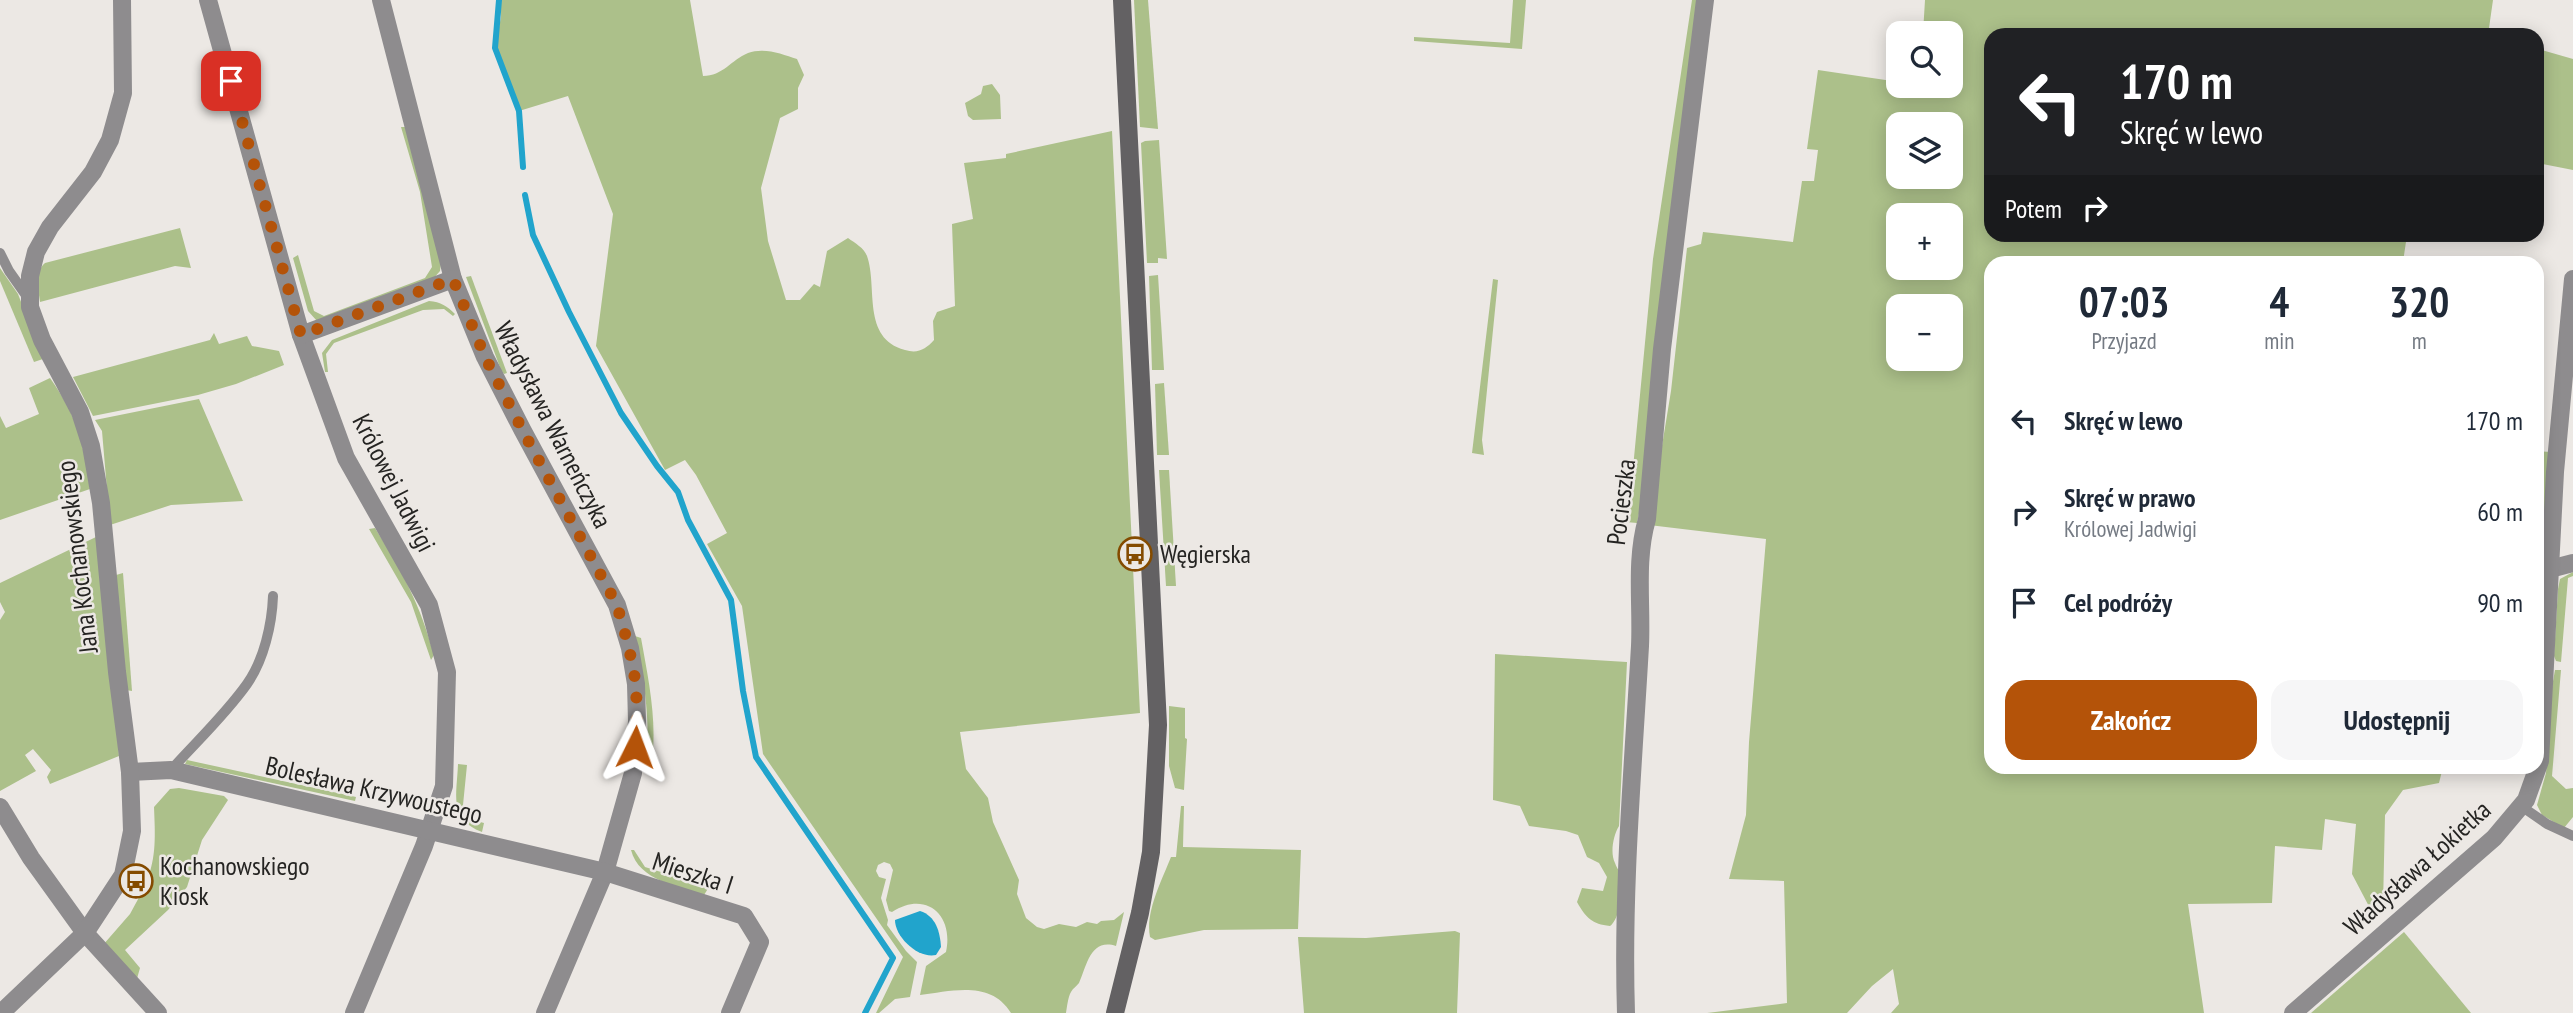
<!DOCTYPE html>
<html lang="pl">
<head>
<meta charset="utf-8">
<style>
  body { margin:0; font-family:"PT Sans Narrow",sans-serif; background:#f6f6f7; color:#1f2937; height:100vh; display:flex; flex-direction:column; font-size:26px; white-space:nowrap }
  * { box-sizing:border-box; margin:0 }
  p { font-size:23px; color:#747a83 }
  .icon { flex:none; width:38px; height:38px; fill:none; stroke:currentColor; stroke-width:2; stroke-linecap:round; stroke-linejoin:round }
  .map { position:relative; flex:1; overflow:hidden }
  .details { position:absolute; left:1984px; top:256px; width:560px; height:518px; display:flex; flex-direction:column; background:#fff; border-radius:21px; box-shadow:0 4px 18px #0003 }
  .details>* { flex:none }
  .guide { position:absolute; left:1984px; top:28px; width:560px; height:214px; border-radius:21px; box-shadow:0 4px 18px #0003; background:#202124; color:#fff; overflow:hidden }
  .buttons { position:absolute; left:1886px; top:21px; display:grid; gap:14px }
  .buttons a { display:grid; place-items:center; width:77px; height:77px; border-radius:14px; background:#fff; box-shadow:0 4px 18px #0003; font-size:35px }
  .pin { position:absolute; display:grid; place-items:center; width:60px; height:60px; color:#fff; margin:-30px; border-radius:14px; box-shadow:0 4px 10px #0006 }
  .me { position:absolute; width:77px; margin:-38px; rotate:3deg; stroke-linejoin:round; filter:drop-shadow(0 0 5px #0008) }
  .turn { display:flex; align-items:center; gap:24px; height:147px; padding:0 21px; font-size:32px }
  .turn .icon { width:91px; height:91px; stroke-width:2.5 }
  .turn b { display:block; font-size:49px; line-height:60px }
  .then { display:flex; align-items:center; height:66px; padding:0 21px; background:#0003; gap:14px; font-size:26px }
  .eta { display:flex; justify-content:space-evenly; align-items:center; height:119px; text-align:center }
  .eta b { font-size:42px; font-weight:700; line-height:49px }
  .button { display:flex; gap:14px; margin-top:auto; padding:14px 21px }
  .button a { flex:1; height:80px; border-radius:21px; background:#b45309; color:#fff; font-size:28px; font-weight:700; line-height:80px; text-align:center }
  .button a+a { background:#f6f6f7; color:#1f2937 }
  ul { padding:0; list-style:none }
  li { display:flex; align-items:center; gap:21px; height:91px; padding:0 21px }
  li div { flex:1 }
  li b { display:block; font-size:26px }
  li em { font-style:normal }
  .map>svg:first-child { display:block }
  .green { fill:#acc08a; fill-rule:evenodd }
  .water { fill:#21a4cc }
  .lines { fill:none; stroke-linecap:round; stroke-linejoin:round }
  .stream { stroke:#21a4cc; stroke-width:6 }
  .lane { stroke:#8e8c8e; stroke-width:10 }
  .street { stroke:#8e8c8e; stroke-width:18 }
  .secondary { stroke:#636163; stroke-width:18 }
  .route { stroke:#b45309; stroke-width:12; stroke-dasharray:0 21.6 }
  .labels { text-anchor:middle; stroke-width:5; stroke-linejoin:round; paint-order:stroke }
  .street-label { font-size:26px; fill:#252422; stroke:#ece8e4 }
  .poi-label { font-size:26px; fill:#252422; stroke:#ece8e4; text-anchor:start }
</style>
</head>
<body>
<div class="map">
<svg width="2573" height="1013" viewBox="0 0 2573 1013">
  <rect width="100%" height="100%" fill="#ece8e4"/>
  <g class="green">
    <path d="M 501,0 L 690,0 L 703,76 C 723,76 731,60 748,53 C 764,47 782,54 797,59 L 804,75 L 798,88 L 798,109 L 780,118 L 761,188 L 768,241 L 786,300 L 800,300 L 814,284 L 820,287 L 827,251 L 848,238 C 855,243 864,248 867,256 C 878,287 861,338 905,350 C 918,354 926,349 934,340 L 933,321 L 937,312 L 955,306 L 952,224 L 973,219 L 964,163 L 1006,158 L 1006,154 L 1112,131 L 1140,713 L 960,732 L 966,769 L 988,798 L 993,822 L 1019,880 L 1017,894 L 1026,918 L 1037,927 L 1044,929 L 1059,924 L 1076,927 L 1087,922 L 1097,924 L 1101,921 L 1114,920 L 1124,912 L 1116,946 C 1090,938 1087,966 1079,983 C 1077,986 1073,988 1071,992 C 1068,997 1067,1007 1066,1013 L 1011,1013 C 991,980 952,991 920,995 L 926,966 L 946,952 C 954,915 926,890 892,912 L 889,911 L 886,900 L 893,870 L 890,864 L 884,862 L 878,865 L 876,871 L 879,877 L 886,879 L 881,898 L 888,920 L 887,925 L 906,951 L 917,962 L 910,997 L 895,999 L 879,1013 L 876,1013 L 903,957 L 763,754 L 742,606 L 707,544 L 727,533 L 696,475 L 685,460 L 665,470 L 596,346 L 613,214 L 568,96 L 519,111 L 495,48 L 501,17 Z"/>
    <polygon points="1134,0 1148,0 1158,129 1140,127"/>
    <polygon points="1513,0 1526,0 1522,49 1414,41 1414,37 1510,43"/>
    <polygon points="1692,0 1702,0 1648,469 1637,523 1626,522 1633,468 1653,259"/>
    <path d="M 1925,0 L 2493,0 L 2488,35 L 1992,35 L 1992,234 L 2407,235 L 2403,262 L 1992,262 L 1992,766 L 2443,767 L 2439,783 L 2403,790 L 2385,815 L 2383,906 L 2373,914 L 2352,874 L 2356,824 L 2325,819 L 2322,850 L 2275,846 L 2272,903 L 2188,904 L 2204,1013 L 1891,1013 L 1899,1004 L 1893,969 L 1872,986 L 1847,1013 L 1707,1013 L 1787,1003 L 1784,881 L 1729,879 L 1746,815 L 1749,742 L 1766,539 L 1649,525 L 1671,391 L 1687,248 L 1701,244 L 1703,232 L 1793,242 L 1802,181 L 1814,181 L 1818,150 L 1807,149 L 1818,70 L 1899,82 L 1899,86 L 1951,86 L 1951,33 L 1923,33 ZM 1899,124 L 1951,124 L 1951,177 L 1899,177 ZM 1899,215 L 1951,215 L 1951,268 L 1899,268 ZM 1899,306 L 1951,306 L 1951,359 L 1899,359 Z"/>
    <polygon points="2538,49 2573,59 2573,170 2538,163"/>
    <polygon points="992,84 1000,95 1001,119 973,120 968,116 965,103 981,94 983,86"/>
    <polygon points="401,127 405,127 442,256 440,271 432,280 317,321 308,311 293,258 298,255 314,311 324,316 425,278 432,267 420,192"/>
    <polygon points="1159,140 1167,259 1158,258 1158,263 1147,263 1141,143 1145,141"/>
    <path d="M 180,228 L 191,268 L 175,266 L 40,302 C 38,289 35,271 45,263 Z"/>
    <polygon points="0,268 18,294 43,359 34,362 0,281"/>
    <polygon points="1158,275 1164,370 1152,370 1149,276"/>
    <polygon points="471,276 507,373 504,374 501,370 466,277"/>
    <polygon points="1493,279 1498,280 1482,440 1484,455 1472,453"/>
    <path d="M 429,301 C 441,302 447,306 455,314 L 453,316 L 444,309 L 423,310 L 334,343 L 326,354 L 328,372 L 325,372 L 322,353 L 332,340 Z"/>
    <polygon points="214,333 219,344 247,336 252,346 279,351 284,365 236,384 198,395 93,416 73,377 210,340"/>
    <path d="M 50,378 C 78,418 83,441 90,489 L 0,520 L 0,416 L 6,428 L 39,414 L 29,388 Z"/>
    <polygon points="1164,383 1169,455 1157,455 1155,384"/>
    <polygon points="199,399 243,501 171,505 110,525 102,431 95,420"/>
    <polygon points="2538,451 2550,452 2546,534 2538,533"/>
    <polygon points="1159,470 1169,470 1176,586 1166,586"/>
    <path d="M 375,528 C 403,573 420,604 434,655 L 431,660 L 411,602 L 369,529 Z"/>
    <polygon points="96,537 112,666 119,756 50,784 47,777 51,770 33,749 25,755 36,771 0,791 0,620 5,612 0,602 0,583"/>
    <polygon points="2573,572 2573,576 2568,578 2561,662 2556,661 2554,656 2558,589 2560,579"/>
    <polygon points="123,573 132,691 126,690 116,575"/>
    <path d="M 635,636 L 641,638 C 649,683 659,727 650,773 L 646,771 C 651,725 645,682 635,636 Z"/>
    <path d="M 1495,654 L 1627,662 L 1619,826 C 1613,836 1610,853 1615,863 C 1616,867 1619,870 1620,873 C 1623,886 1621,918 1610,926 C 1592,924 1586,918 1577,902 L 1582,888 L 1603,891 L 1607,877 L 1599,863 L 1587,857 L 1578,835 L 1566,831 L 1529,826 L 1520,806 L 1493,800 Z"/>
    <polygon points="2555,670 2561,670 2552,776 2566,789 2573,788 2573,817 2564,828 2542,815 2537,805 2546,773 2552,687"/>
    <polygon points="1169,706 1185,708 1185,738 1187,739 1184,790 1175,788 1169,766"/>
    <polygon points="187,760 356,797 355,801 185,764"/>
    <path d="M 458,764 L 467,765 L 463,805 L 469,819 L 484,823 L 482,832 C 448,819 457,794 458,764 Z"/>
    <path d="M 179,788 L 224,796 L 228,800 L 202,840 L 187,887 L 168,910 L 125,950 L 140,968 L 136,982 L 103,945 L 130,914 L 143,890 L 147,892 L 151,885 L 146,882 C 157,858 155,833 154,807 L 170,789 Z"/>
    <path d="M 1181,806 L 1184,806 L 1183,847 L 1301,850 L 1298,929 L 1204,930 L 1155,940 L 1150,937 C 1145,912 1162,880 1171,857 L 1176,857 Z"/>
    <path d="M 631,850 L 634,850 L 645,867 L 709,887 L 704,895 C 678,886 639,881 631,850 Z"/>
    <polygon points="1455,931 1460,933 1457,1013 1304,1013 1298,937 1366,938"/>
    <polygon points="2404,932 2471,1013 2311,1013"/>
  </g>
  <path class="water" d="M 920,911 C 936,916 940,932 941,947 L 936,955 C 918,959 895,937 895,920 Z"/>
  <g class="lines">
    <g class="stream">
      <polyline points="499,0 495,48 519,111 523,167"/>
      <polyline points="525,195 533,235 569,312 621,413 657,466 678,492 688,520 731,600 743,691 756,757 893,958 865,1013"/>
    </g>
    <g class="lane">
      <polyline points="0,253 9,271 28,298"/>
      <path d="M 171,770 C 196,742 225,715 247,684 C 264,660 272,624 273,596"/>
      <polyline points="2521,806 2547,824 2573,836"/>
    </g>
    <g class="street">
      <polyline points="208,0 301,335 346,458 429,605 447,672 444,786 424,846 354,1013"/>
      <polyline points="381,0 453,279 485,357 523,431 617,605 630,648 636,684 637,721 633,773 605,872 545,1013"/>
      <polyline points="301,335 453,279"/>
      <polyline points="2550,569 2573,563"/>
      <polyline points="130,772 171,770 605,872 744,916 760,942 730,1013"/>
      <polyline points="0,807 31,858 85,933 158,1013"/>
      <polyline points="1,1013 85,933 123,875 132,831 130,772 117,672 101,503 91,446 80,412 42,340 30,307 30,276 36,252 50,227 93,172 110,140 123,93 122,0"/>
      <path d="M 1626,1013 C 1622,891 1633,768 1640,646 C 1642,603 1635,561 1647,519 L 1662,349 L 1705,0"/>
      <polyline points="2293,1013 2494,838 2526,800 2540,761 2555,472 2573,279"/>
    </g>
    <polyline class="secondary" points="1115,1013 1140,913 1151,852 1158,725 1122,0"/>
  </g>
  <g class="lines">
    <polyline class="route" points="231,81 301,335 453,279 485,357 523,431 617,605 629,648 636,684 637,721 635,747"/>
  </g>
  <defs>
    <symbol id="bus-ring" viewBox="-11 -11 22 22"><circle r="9.5" fill="#ece8e4" stroke="#844b00" stroke-width="1.5"/><path d="M-5-6H5V4H4V6H2V4H-2V6H-4V4H-5ZM-3.5-4V0h7V-4ZM-3.5 1.2v1.5H-2V1.2ZM2 1.2v1.5H3.5V1.2Z" fill="#844b00"/></symbol>
  </defs>
  <g fill-rule="evenodd">
    <use href="#bus-ring" x="1116" y="535" width="38" height="38"/>
    <use href="#bus-ring" x="117" y="862" width="38" height="38"/>
  </g>
  <g class="labels">
    <g class="street-label">
      <text transform="translate(553 425) rotate(63)" y="9">Władysława Warneńczyka</text>
      <text transform="translate(394 483) rotate(63)" y="9">Królowej Jadwigi</text>
      <text transform="translate(1621 502) rotate(-83)" y="9">Pocieszka</text>
      <text transform="translate(77 557) rotate(-97)" y="9">Jana Kochanowskiego</text>
      <text transform="translate(374 790) rotate(13)" y="9">Bolesława Krzywoustego</text>
      <text transform="translate(2417 868) rotate(-42)" y="9">Władysława Łokietka</text>
      <text transform="translate(693 873) rotate(18)" y="9">Mieszka I</text>
    </g>
    <g class="poi-label">
      <text x="1160" y="563">Węgierska</text>
      <text x="160" y="875">Kochanowskiego<tspan x="160" dy="30">Kiosk</tspan></text>
    </g>
  </g>
</svg>
<div class="buttons">
<a><svg class="icon" aria-label="search" viewBox="0 0 24 24"><circle cx="10" cy="10" r="6"/><path d="M15 15l6 6"/></svg></a>
<a><svg class="icon" aria-label="layers" viewBox="0 0 24 24"><path d="M12 4l9 5-9 5-9-5zM3 14l9 5 9-5"/></svg></a>
<a>+</a>
<a>−</a>
</div>
<div class="pin" style="left:231px;top:81px;background:#d93025"><svg class="icon" aria-label="arrive" viewBox="0 0 24 24"><path d="M6 21V4h12l-3 4 3 4H6"/></svg></div>
<svg class="me" style="left:635px;top:747px" viewBox="-20 -20 40 40"><path d="M0-17L14 15 0 8-14 15z" fill="#b45309" stroke="#fff" stroke-width="4"/></svg>
<div class="guide">
<div class="turn"><svg class="icon" aria-label="left" viewBox="0 0 24 24"><path d="M17 20v-9H6M10 6l-5 5 5 5"/></svg><div><b>170 m</b>Skręć w lewo</div></div>
<div class="then">Potem<svg class="icon" aria-label="right" viewBox="0 0 24 24"><path d="M7 20v-9h11M14 6l5 5-5 5"/></svg></div>
</div>
<section class="details">
<div class="eta">
<div><b>07:03</b><p>Przyjazd</p></div>
<div><b>4</b><p>min</p></div>
<div><b>320</b><p>m</p></div>
</div>
<ul>
<li><svg class="icon" aria-label="left" viewBox="0 0 24 24"><path d="M17 20v-9H6M10 6l-5 5 5 5"/></svg><div><b>Skręć w lewo</b></div><em>170 m</em></li>
<li><svg class="icon" aria-label="right" viewBox="0 0 24 24"><path d="M7 20v-9h11M14 6l5 5-5 5"/></svg><div><b>Skręć w prawo</b><p>Królowej Jadwigi</p></div><em>60 m</em></li>
<li><svg class="icon" aria-label="arrive" viewBox="0 0 24 24"><path d="M6 21V4h12l-3 4 3 4H6"/></svg><div><b>Cel podróży</b></div><em>90 m</em></li>
</ul>
<div class="button"><a>Zakończ</a><a>Udostępnij</a></div>
</section>
</div>
</body>
</html>
